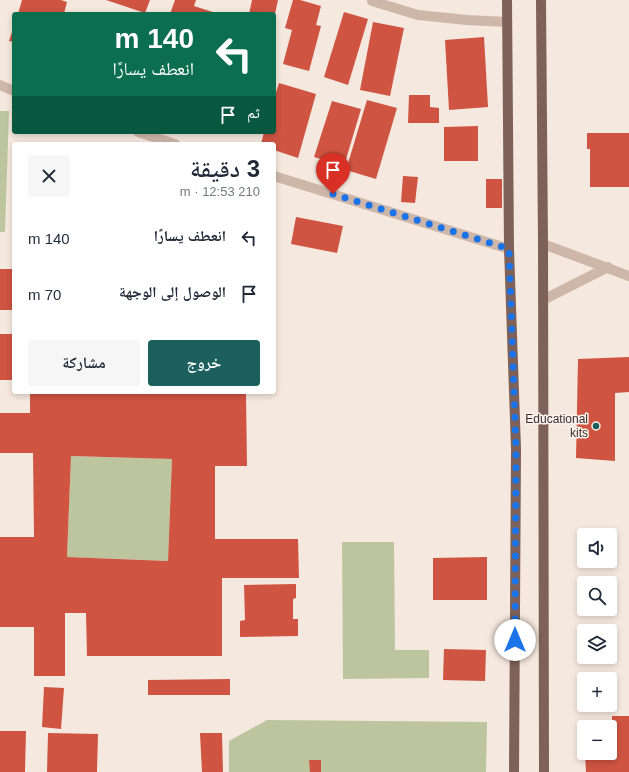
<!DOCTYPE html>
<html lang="ar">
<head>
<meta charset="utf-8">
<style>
  body { margin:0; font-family:Helvetica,"Noto Naskh Arabic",sans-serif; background:#f6f6f7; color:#1f2937; direction:rtl; height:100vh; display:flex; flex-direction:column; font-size:15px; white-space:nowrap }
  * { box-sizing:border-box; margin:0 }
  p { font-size:13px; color:#747a83 }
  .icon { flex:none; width:22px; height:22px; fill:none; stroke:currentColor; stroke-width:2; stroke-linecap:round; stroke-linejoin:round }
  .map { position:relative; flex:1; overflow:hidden; direction:ltr }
  .drawer { position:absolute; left:12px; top:142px; width:264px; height:252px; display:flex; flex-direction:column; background:#fff; border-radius:4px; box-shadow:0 2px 6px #0003; direction:rtl }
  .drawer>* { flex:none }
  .hud { position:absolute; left:12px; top:12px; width:264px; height:122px; border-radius:4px; box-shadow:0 2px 6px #0003; direction:rtl; background:#0b6e4f; color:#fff; overflow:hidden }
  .controls { position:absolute; left:577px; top:528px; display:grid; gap:8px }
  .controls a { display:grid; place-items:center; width:40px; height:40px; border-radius:4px; background:#fff; box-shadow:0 2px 6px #0003; font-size:20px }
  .pin { position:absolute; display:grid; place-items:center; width:34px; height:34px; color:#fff; margin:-41px -17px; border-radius:50% 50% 50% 0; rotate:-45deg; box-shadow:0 0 4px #0007 }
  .pin .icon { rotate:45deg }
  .me { position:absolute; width:44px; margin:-22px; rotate:0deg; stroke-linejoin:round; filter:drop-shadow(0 0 3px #0008) }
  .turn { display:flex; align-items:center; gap:14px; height:84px; padding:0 16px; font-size:18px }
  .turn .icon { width:52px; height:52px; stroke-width:2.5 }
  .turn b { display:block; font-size:28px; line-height:34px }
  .then { display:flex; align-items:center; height:38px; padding:0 16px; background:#0003; gap:8px; font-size:15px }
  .round { display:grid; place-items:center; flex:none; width:42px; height:42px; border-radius:4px; background:#f6f6f7 }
  .head { display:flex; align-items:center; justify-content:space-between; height:68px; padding:0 16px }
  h1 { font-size:24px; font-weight:600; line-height:30px }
  .action { display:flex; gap:8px; margin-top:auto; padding:8px 16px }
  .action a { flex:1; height:46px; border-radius:4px; background:#1b605d; color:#fff; font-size:16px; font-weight:600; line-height:46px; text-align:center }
  .action a+a { background:#f6f6f7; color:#1f2937 }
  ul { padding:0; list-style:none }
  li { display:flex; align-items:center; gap:12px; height:56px; padding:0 16px }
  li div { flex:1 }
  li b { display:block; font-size:15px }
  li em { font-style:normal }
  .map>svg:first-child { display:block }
  .green { fill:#bcc59d }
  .building { fill:#cf5442; fill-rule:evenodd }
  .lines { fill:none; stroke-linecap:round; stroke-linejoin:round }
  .street { stroke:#ceb6a9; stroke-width:10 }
  .primary { stroke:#7e6159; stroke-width:10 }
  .route { stroke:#1a73e8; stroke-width:7; stroke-dasharray:0 12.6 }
  .poi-dot { fill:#1b605d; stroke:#fbf2ec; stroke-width:1.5 }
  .labels { text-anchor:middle; stroke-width:3; stroke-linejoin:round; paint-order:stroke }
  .poi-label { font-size:12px; fill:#3b2d29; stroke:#fbf2ec; text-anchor:end }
</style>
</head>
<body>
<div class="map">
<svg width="629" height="772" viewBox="0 0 629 772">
  <rect width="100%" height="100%" fill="#f5e8de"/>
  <g class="green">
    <polygon points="0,111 9,111 5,232 0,232"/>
    <polygon points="71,456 172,459 168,561 67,557"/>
    <polygon points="342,542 394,542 395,650 429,650 429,678 343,679"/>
    <polygon points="267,720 487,722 486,772 229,772 229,741"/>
  </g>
  <g class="building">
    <polygon points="22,0 61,0 67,2 64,14 18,14"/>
    <polygon points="106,0 150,0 145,13"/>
    <polygon points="175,0 196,0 194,6 219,14 170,14"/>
    <polygon points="252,0 278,0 275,14 249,14"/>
    <polygon points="293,0 300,0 321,6 316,25 321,26 309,71 283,64 292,30 285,28"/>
    <polygon points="344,12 368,19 348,85 324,77"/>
    <polygon points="373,22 404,28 390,96 360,90"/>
    <polygon points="14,26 14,42 9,41"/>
    <polygon points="484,37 488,107 449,110 445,40"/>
    <polygon points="279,83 316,94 298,158 274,150 274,144 261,144 264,132 274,132 274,99"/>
    <polygon points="409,95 430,95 430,107 439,108 439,123 408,123"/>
    <polygon points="367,100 397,108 376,179 346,170"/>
    <polygon points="332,101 361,109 344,166 314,157"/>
    <polygon points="478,126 478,161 444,161 444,127"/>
    <polygon points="587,133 629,133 629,187 590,187 590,149 587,149"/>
    <polygon points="403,176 418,177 415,203 401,202"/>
    <rect x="486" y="179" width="16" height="29"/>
    <polygon points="296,217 343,226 337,253 291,244"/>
    <rect x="0" y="269" width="14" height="41"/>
    <rect x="0" y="334" width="14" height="46"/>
    <polygon points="629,357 629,392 615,393 615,461 576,458 578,359"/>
    <path d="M 30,392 L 246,393 L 247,466 L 215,466 L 215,539 L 298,539 L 299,578 L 222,578 L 222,656 L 87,656 L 86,613 L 65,613 L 65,676 L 34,676 L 34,627 L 0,627 L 0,537 L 34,537 L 33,453 L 0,453 L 0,413 L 30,413 ZM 71,456 L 172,459 L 168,561 L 67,557 Z"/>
    <polygon points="487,557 487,600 433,600 433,558"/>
    <polygon points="296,584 296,598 293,599 293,619 298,619 298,636 240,637 240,621 245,620 244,585"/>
    <polygon points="444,649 486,650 485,681 443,680"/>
    <polygon points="230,679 230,695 148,695 148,680"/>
    <polygon points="44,687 64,688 61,729 42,727"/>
    <polygon points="612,716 629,716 629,772 586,772 585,753 610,753 610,727 584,727 584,721 612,720"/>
    <polygon points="0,731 26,731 25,772 0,772"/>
    <polygon points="48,733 98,734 97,772 47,772"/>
    <polygon points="200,733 222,733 223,772 202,772"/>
    <polygon points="309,760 321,760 321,772 310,772"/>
  </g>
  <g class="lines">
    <g class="street">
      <polyline points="372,1 418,15 467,20 507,22"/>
      <polyline points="0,85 14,91"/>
      <polyline points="138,132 175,144"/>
      <polyline points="274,176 509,249"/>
      <polyline points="543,244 629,276"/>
      <polyline points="543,300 608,267"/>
    </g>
    <g class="primary">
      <polyline points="507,0 509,249 516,449 514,772"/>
      <polyline points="541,0 543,244 544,772"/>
    </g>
  </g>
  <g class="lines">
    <polyline class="route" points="333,194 509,249 516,449 515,640"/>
  </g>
  <circle class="poi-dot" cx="596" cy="426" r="4"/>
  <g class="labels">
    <g class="poi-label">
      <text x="588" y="423">Educational<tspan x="588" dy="14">kits</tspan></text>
    </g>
  </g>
</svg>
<div class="controls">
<a><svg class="icon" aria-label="sound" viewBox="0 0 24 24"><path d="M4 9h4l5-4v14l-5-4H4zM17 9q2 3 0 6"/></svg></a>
<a><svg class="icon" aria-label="search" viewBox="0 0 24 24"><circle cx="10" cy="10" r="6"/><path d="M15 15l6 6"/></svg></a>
<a><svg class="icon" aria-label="layers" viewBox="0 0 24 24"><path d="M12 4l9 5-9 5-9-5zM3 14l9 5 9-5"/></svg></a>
<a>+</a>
<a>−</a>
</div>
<div class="pin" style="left:333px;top:194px;background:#d93025"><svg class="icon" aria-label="arrive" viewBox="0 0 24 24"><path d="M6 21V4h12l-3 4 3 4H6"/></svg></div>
<svg class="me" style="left:515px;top:640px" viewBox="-20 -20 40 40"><circle r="19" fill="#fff"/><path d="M0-13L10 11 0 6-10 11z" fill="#1a73e8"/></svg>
<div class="hud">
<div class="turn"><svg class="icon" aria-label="left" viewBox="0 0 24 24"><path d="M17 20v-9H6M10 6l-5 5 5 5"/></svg><div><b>140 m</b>انعطف يسارًا</div></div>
<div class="then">ثم<svg class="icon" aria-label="arrive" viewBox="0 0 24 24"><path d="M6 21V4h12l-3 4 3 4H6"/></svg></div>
</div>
<section class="drawer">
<div class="head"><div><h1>3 دقيقة</h1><p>210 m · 12:53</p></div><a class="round"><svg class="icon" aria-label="close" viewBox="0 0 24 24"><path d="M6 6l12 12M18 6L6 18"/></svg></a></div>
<ul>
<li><svg class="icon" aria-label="left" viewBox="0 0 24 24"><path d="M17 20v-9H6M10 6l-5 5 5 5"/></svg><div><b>انعطف يسارًا</b></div><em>140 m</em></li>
<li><svg class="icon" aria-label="arrive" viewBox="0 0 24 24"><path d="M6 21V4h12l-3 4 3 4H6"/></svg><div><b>الوصول إلى الوجهة</b></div><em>70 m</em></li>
</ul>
<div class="action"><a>خروج</a><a>مشاركة</a></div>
</section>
</div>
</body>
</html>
